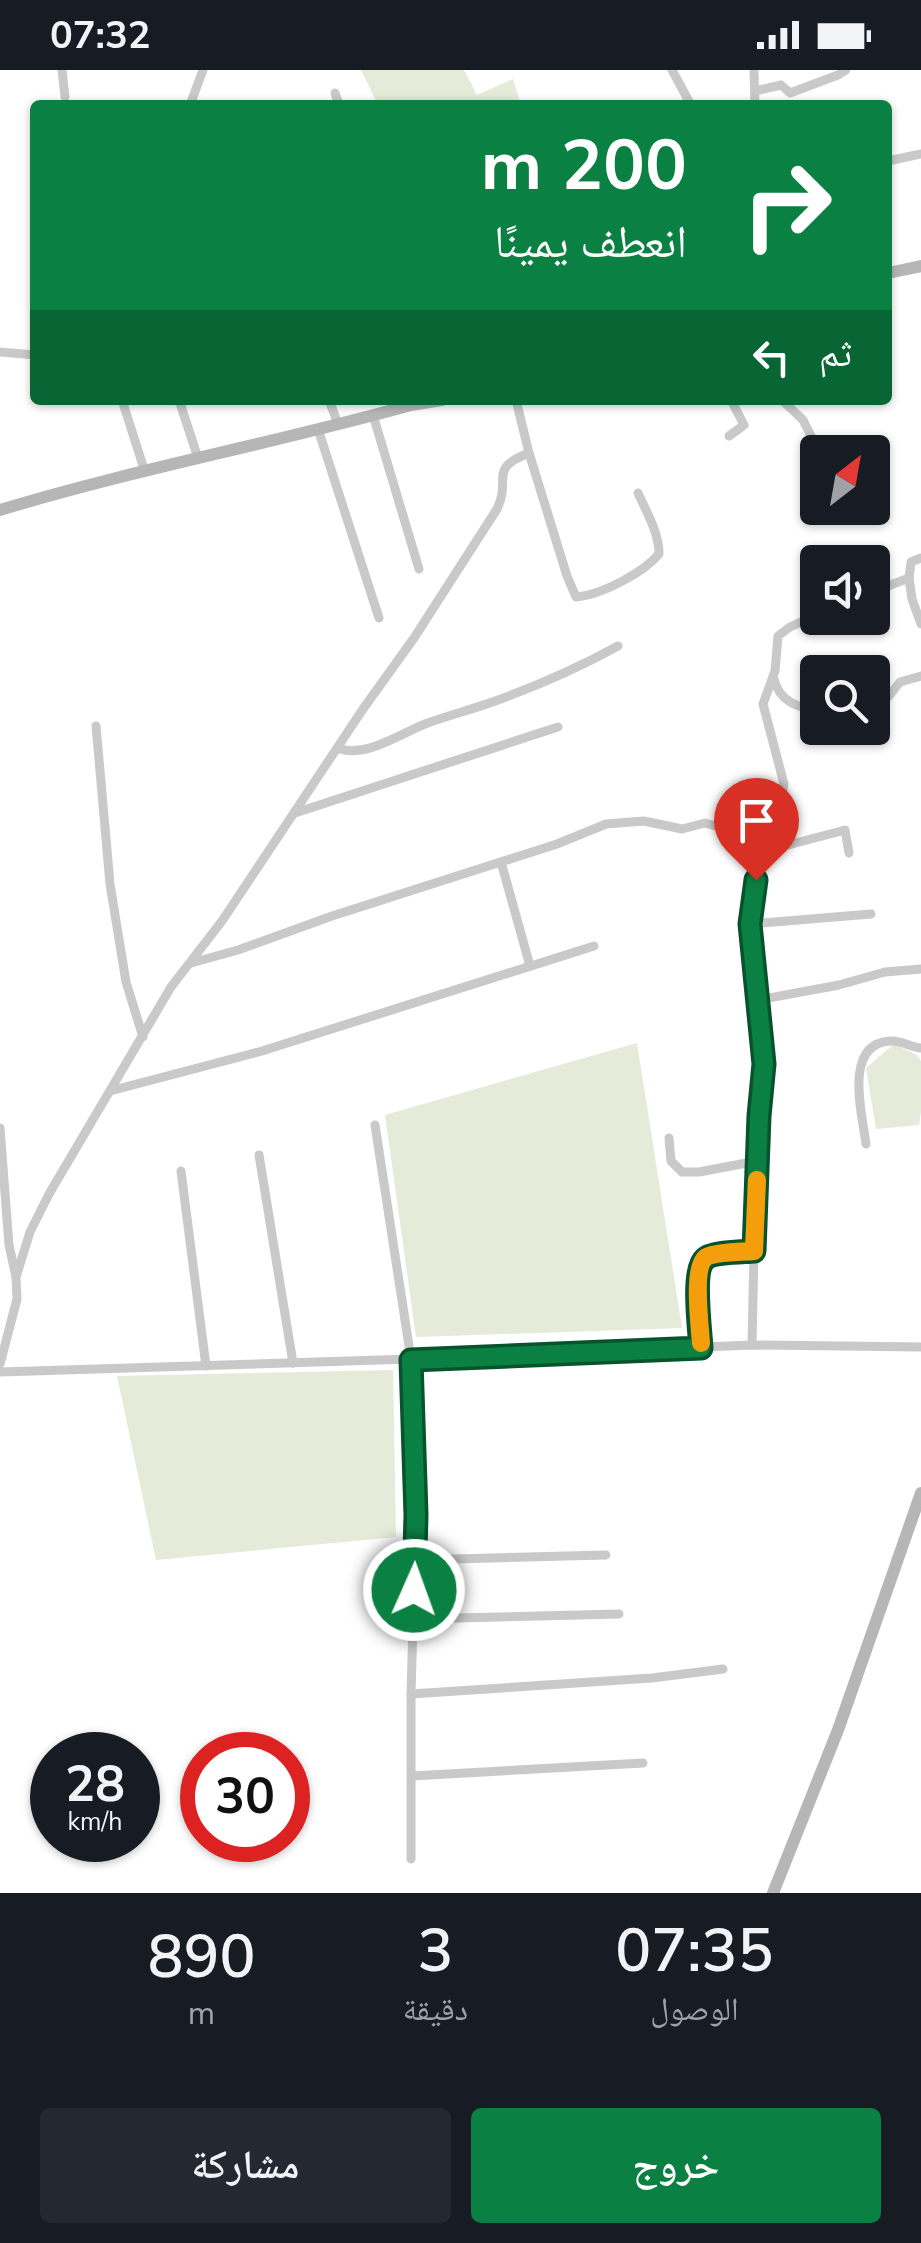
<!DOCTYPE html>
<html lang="ar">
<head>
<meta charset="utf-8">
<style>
  body { margin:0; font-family:"Nunito Sans","Noto Naskh Arabic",sans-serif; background:#242831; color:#f1f3f6; direction:rtl; height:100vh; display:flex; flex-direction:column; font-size:38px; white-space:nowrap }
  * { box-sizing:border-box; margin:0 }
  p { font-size:32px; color:#9ea1a6 }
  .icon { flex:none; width:55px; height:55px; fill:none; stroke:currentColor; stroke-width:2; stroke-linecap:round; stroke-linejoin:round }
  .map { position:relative; height:1823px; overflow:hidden; direction:ltr }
  .drawer { display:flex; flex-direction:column; background:#171b24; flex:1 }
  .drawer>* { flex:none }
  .top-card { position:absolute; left:30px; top:30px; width:862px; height:305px; border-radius:10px; box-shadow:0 2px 8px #0004; direction:rtl; background:#0b8043; color:#fff; overflow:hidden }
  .needle { width:65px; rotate:31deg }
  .buttons { position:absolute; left:800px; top:365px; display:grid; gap:20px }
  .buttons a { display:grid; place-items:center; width:90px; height:90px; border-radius:10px; background:#171b24; box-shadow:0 2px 8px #0004; font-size:50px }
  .speed { position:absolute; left:30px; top:1662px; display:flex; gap:20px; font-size:50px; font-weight:700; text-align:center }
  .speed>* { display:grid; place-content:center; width:130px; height:130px; border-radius:50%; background:#171b24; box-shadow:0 2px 8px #0004; line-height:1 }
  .speed small { font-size:25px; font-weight:400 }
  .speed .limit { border:15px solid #d22; background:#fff; color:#111 }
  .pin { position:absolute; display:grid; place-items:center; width:85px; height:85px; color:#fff; margin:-102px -42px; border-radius:50% 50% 50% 0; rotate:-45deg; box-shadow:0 0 10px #0007 }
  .pin .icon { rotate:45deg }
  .me { position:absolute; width:110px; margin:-55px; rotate:2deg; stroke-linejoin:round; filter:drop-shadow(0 0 8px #0008) }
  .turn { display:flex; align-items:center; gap:35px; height:210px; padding:0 40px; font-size:45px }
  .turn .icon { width:130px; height:130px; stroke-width:2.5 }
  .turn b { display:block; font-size:70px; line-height:85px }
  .then { display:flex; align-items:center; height:95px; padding:0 40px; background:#0003; gap:20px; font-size:38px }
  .eta { display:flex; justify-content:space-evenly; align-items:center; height:170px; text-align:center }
  .eta b { font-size:60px; font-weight:600; line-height:70px }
  .action { display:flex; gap:20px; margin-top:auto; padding:20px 40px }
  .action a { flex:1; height:115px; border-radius:10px; background:#0b8043; color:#fff; font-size:40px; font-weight:600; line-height:115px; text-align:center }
  .action a+a { background:#242831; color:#f1f3f6 }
  .status { display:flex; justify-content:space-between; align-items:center; height:70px; padding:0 50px; background:#171b24; direction:ltr }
  .status svg { height:28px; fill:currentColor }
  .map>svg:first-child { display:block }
  .green { fill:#e5ead9 }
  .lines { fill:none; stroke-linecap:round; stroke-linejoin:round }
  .street { stroke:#c9c9c9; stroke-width:9 }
  .secondary { stroke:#b6b6b6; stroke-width:12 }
  .route-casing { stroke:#07532c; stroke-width:25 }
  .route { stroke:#0b8043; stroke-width:18 }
  .slow { stroke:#f59e0b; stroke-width:18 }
</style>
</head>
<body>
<div class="status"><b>07:32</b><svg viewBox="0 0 49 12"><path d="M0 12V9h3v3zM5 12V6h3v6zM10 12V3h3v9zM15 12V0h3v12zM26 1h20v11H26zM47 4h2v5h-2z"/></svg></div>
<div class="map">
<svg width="921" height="1823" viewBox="0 0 921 1823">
  <rect width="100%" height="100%" fill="#fff"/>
  <g class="green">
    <polygon points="361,0 464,0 477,25 513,9 521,35 378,35"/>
    <polygon points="637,973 682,1258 416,1267 385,1045"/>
    <polygon points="894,974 917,985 921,991 921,1041 919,1055 876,1059 866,998"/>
    <polygon points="393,1300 396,1467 156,1490 117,1306"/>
  </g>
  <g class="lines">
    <g class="street">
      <polyline points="62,0 65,27"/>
      <polyline points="672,0 691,35"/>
      <polyline points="754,0 755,35"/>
      <polyline points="755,21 781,15 790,23 838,5 846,0"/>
      <polyline points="335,23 339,35"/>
      <polyline points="190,35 203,0"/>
      <polyline points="888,91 921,84"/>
      <polyline points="0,282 35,285"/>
      <polyline points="122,330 145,402"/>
      <polyline points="179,330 198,388"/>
      <polyline points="329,330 338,354"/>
      <polyline points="782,330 803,350 819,382"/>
      <polyline points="373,345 419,499"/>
      <polyline points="318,359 379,548"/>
      <polyline points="729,366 744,355 731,330"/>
      <path d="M 529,383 L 567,506 L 576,527 C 601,525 643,503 659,484 C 659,463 647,443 638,423"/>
      <polyline points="909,508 912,529 921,554"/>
      <polyline points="872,522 909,508 911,492 921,488"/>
      <path d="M 774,609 C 779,630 797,639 818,639"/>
      <polyline points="872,635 889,626 900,612 921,606"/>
      <polyline points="96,656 110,814 126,912 143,967"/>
      <path d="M 338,678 C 364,689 400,664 425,654 C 449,645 474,639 498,630 C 539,615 580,597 618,576"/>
      <polyline points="295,743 558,657"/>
      <polyline points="501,792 530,896"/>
      <polyline points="750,854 871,844"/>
      <polyline points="191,893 238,880 332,846 557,774 606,754 644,751 682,759 705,753 719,757 731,755 769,735 782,723 784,714 763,634 775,601 778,566 790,557 818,544"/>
      <polyline points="758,930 839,915 885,902 921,899"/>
      <polyline points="110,1021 262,981 594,876"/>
      <polyline points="375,1055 411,1289 416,1445 411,1624 411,1789"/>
      <polyline points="0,1058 9,1175 16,1207 17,1229 0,1294"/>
      <polyline points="669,1068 671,1091 682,1102 699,1102 757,1091"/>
      <path d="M 866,1074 C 862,1043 843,974 890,971 C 901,970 910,977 921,978"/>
      <polyline points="259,1085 293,1293"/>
      <polyline points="181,1101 206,1296"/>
      <path d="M 16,1207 L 30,1162 L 49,1124 L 171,917 L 222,851 L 363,639 L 414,568 L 497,439 C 512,409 487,399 529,383 L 516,330"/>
      <polyline points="752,1275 754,1181 759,1046 764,995 750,854 755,809 763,790 773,779 845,760 849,783"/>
      <path d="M 701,1278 C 700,1261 692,1200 705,1189 C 713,1182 742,1182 754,1181"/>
      <polyline points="0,1302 411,1289 752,1275 921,1277"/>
      <polyline points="414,1490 606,1485"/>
      <polyline points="413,1549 619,1544"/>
      <polyline points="411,1624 652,1608 723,1599"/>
      <polyline points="412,1706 643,1693"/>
    </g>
    <g class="secondary">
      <polyline points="888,203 921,196"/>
      <path d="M 0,440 C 135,399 275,373 411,335 L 442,330"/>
      <polyline points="773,1823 838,1660 921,1423"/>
    </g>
  </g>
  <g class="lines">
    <defs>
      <path id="route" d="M 414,1520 L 416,1445 L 411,1290 L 701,1278 C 700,1261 692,1200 705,1189 C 712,1182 742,1182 754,1181 L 759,1046 L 764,994 L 750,854 L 756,810"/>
    </defs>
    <use href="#route" class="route-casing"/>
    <use href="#route" class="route"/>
    <path class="slow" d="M 701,1273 C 700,1256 692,1197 706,1187 C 715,1182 742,1182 754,1181 L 757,1110"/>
  </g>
</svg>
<div class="buttons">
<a><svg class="needle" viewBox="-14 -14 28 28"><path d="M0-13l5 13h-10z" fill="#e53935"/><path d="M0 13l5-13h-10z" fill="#9ea1a6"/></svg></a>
<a><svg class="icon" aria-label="sound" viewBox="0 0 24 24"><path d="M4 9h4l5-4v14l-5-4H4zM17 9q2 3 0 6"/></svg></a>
<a><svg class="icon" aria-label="search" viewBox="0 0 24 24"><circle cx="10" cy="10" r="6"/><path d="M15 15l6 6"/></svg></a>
</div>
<div class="speed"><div>28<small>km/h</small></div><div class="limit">30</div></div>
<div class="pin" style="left:756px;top:810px;background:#d93025"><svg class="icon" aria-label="arrive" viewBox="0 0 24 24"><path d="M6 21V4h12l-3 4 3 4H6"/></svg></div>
<svg class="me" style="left:414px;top:1520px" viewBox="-20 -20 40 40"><circle r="17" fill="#0b8043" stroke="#fff" stroke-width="3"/><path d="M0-11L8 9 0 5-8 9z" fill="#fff"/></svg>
<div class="top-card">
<div class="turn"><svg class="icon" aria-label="right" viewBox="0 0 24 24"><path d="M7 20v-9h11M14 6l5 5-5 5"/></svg><div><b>200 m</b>انعطف يمينًا</div></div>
<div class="then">ثم<svg class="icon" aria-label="left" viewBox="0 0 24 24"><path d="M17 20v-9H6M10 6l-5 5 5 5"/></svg></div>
</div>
</div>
<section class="drawer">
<div class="eta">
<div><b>07:35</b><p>الوصول</p></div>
<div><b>3</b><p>دقيقة</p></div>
<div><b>890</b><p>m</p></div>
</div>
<div class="action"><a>خروج</a><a>مشاركة</a></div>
</section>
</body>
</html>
